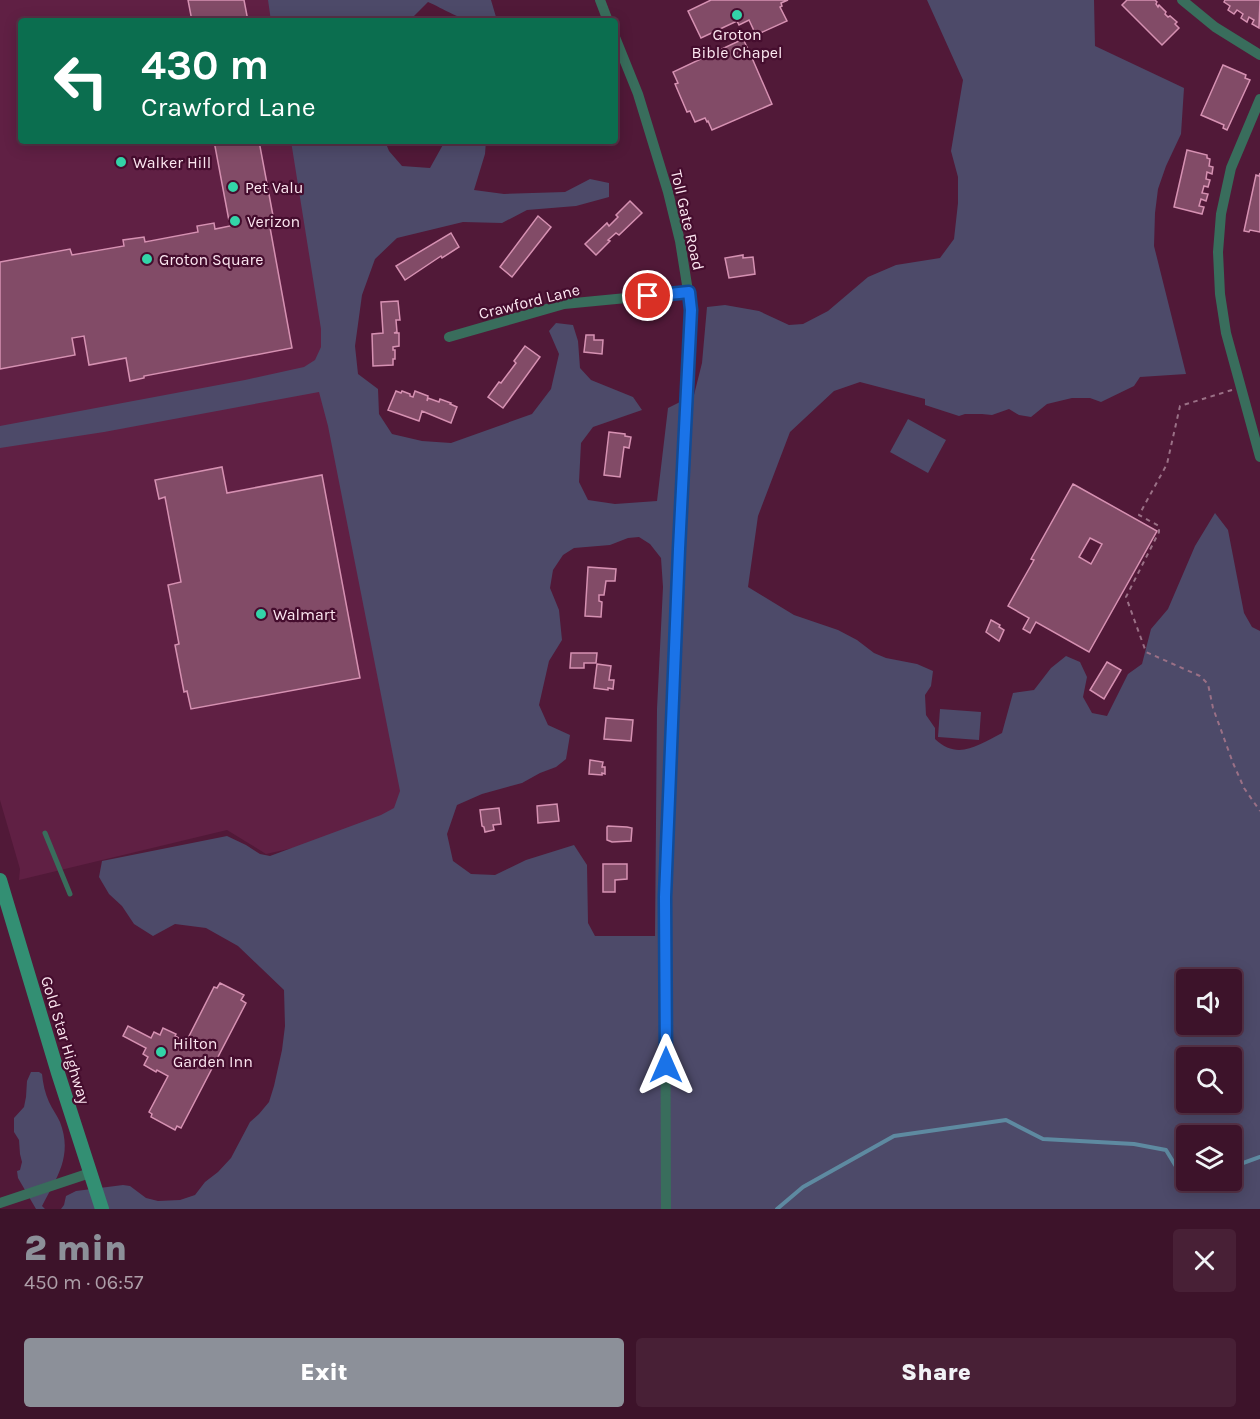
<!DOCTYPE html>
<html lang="en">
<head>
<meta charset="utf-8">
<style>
  body { margin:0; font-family:Karla,sans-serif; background:#482036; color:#f1f3f6; height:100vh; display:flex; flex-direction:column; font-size:22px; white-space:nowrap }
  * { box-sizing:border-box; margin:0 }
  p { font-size:20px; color:#ad9ea8 }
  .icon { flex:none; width:33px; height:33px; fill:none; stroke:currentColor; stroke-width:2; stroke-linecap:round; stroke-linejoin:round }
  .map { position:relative; height:1209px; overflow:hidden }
  .side { display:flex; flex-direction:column; background:#3d132a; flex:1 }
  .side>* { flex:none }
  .banner { position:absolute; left:18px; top:18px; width:600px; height:126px; border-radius:6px; box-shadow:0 3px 15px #0003,0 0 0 2px #563247; background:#0b6e4f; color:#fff; overflow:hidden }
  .fabs { position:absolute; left:1176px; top:969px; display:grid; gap:12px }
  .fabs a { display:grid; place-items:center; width:66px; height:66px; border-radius:6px; background:#3d132a; box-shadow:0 3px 15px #0003,0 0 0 2px #563247; font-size:30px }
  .pin { position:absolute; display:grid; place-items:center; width:51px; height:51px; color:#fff; margin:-26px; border:3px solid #fff; border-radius:50%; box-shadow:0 2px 6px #0007 }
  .me { position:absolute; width:66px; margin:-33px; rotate:0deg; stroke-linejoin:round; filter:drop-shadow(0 0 4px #0008) }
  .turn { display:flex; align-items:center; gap:21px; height:126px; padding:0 24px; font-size:27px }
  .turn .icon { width:78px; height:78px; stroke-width:2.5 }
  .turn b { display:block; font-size:42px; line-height:51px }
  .round { display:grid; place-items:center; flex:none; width:63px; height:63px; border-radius:6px; background:#482036 }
  .overview { display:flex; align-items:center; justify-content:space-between; height:102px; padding:0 24px }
  h1 { font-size:36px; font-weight:800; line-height:45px; color:#8c9099 }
  .button { display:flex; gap:12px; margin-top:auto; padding:12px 24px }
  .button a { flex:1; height:69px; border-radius:6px; background:#8c9099; color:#fff; font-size:24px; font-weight:800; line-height:69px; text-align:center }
  .button a+a { background:#482036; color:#f1f3f6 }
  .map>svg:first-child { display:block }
  .built { fill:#602044 }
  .green { fill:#4d4a69; fill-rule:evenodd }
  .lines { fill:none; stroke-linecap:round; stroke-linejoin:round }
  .stream { stroke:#5e8aa1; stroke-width:4 }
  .building { fill:#824b67; stroke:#d691b2; stroke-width:1.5; fill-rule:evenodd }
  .path { stroke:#9a7086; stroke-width:2; stroke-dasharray:4.5 4.5; stroke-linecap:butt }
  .service { stroke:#396d5c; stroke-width:5 }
  .minor { stroke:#396d5c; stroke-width:10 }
  .secondary { stroke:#338f73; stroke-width:14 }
  .route-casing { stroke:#114b97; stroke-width:15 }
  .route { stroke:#1a73e8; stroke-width:10 }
  .poi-dot { fill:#33d4a8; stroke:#450d2e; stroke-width:2 }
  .labels { text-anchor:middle; stroke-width:4.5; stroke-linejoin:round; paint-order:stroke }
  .poi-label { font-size:16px; fill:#fce6f0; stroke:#450d2e; text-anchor:start }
  .street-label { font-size:16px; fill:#fce6f0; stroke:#450d2e }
</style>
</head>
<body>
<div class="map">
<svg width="1260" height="1209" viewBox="0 0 1260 1209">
  <rect width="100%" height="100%" fill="#511938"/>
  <polygon class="built" points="0,0 280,0 283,21 21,21 21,141 302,141 414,821 266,854 227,830 19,880 20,869 0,800"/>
  <g class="green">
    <path d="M 268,0 L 491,0 L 496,17 C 476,31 447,10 428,2 L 409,21 L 271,21 Z"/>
    <path d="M 927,0 L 1094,0 L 1095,46 L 1184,88 L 1181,134 L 1166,166 L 1158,189 L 1155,213 L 1154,246 L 1186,374 L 1140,377 L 1134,386 L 1101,402 L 1090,398 L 1072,398 L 1047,404 L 1031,417 L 1019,415 L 1009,409 L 992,415 L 982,414 L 965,414 L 959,416 L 925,405 L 925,399 L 860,382 L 834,391 L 790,432 L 758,516 L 748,587 L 794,615 L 838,630 L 857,640 L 874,653 L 886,658 L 917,664 L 933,671 L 931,686 L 925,695 L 926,715 L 935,728 L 935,739 C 958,761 978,745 1002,733 L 1013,693 L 1034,690 L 1051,668 L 1066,656 L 1080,662 L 1087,677 L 1083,697 L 1092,713 L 1107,716 L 1128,674 L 1142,664 L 1151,629 L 1168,609 L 1195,546 L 1215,513 L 1228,530 L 1244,613 L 1252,627 L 1260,631 L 1260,1209 L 61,1209 L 64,1205 L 66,1196 L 76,1191 L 123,1185 L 130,1186 L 146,1198 L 158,1201 L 180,1200 L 195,1195 L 205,1182 L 218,1172 L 231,1158 L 250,1122 L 259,1114 L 269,1102 L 274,1086 L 282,1050 L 285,1026 L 284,990 L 238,946 L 206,928 L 175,924 L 153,936 L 134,924 L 122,906 L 109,894 L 99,877 L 102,861 L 227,836 L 246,845 L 260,854 L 270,856 L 381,815 L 394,808 L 400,791 L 328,426 L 319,392 L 104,432 L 0,448 L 0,426 L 245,380 L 304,367 L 315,360 L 321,347 L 321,329 L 291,141 L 385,141 L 389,151 L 402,166 L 430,168 L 445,141 L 486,141 L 485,154 L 474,190 L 504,194 L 565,192 L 590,179 L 609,183 L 609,197 L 576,206 L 527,210 L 502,223 L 463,222 L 397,238 L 375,259 L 362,295 L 355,346 L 358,374 L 378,389 L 379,414 L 392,434 L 422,441 L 451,443 L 532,414 L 551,389 L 559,354 L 549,331 L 556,323 L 573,325 L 578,341 L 580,368 L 591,380 L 633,397 L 642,410 L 593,427 L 581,443 L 579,482 L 588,500 L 615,504 L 657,501 L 668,408 L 694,395 L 702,363 L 707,307 L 725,305 L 759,311 L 789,325 L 803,324 L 828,311 L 868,277 L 896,265 L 940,258 L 954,239 L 958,203 L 958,177 L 951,151 L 963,80 ZM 639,537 L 650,544 L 661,558 L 663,587 L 657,709 L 655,936 L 595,936 L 588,923 L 587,865 L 574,845 L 526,860 L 495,875 L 471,874 L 453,861 L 447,834 L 457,805 L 482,794 L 522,783 L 540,773 L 556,767 L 566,759 L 570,735 L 548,725 L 539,705 L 549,661 L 562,640 L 559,610 L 550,588 L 553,570 L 563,555 L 574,548 L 610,545 L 628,538 ZM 1186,980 L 1232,980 L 1232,1024 L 1186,1024 ZM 1186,1058 L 1232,1058 L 1232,1102 L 1186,1102 ZM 1186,1136 L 1232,1136 L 1232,1180 L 1186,1180 Z"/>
    <polygon points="908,419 946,440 928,473 890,452"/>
    <polygon points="940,709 981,712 979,740 938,737"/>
    <path d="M 31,1072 L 39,1072 L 42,1074 C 43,1084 45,1093 49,1102 C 52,1109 57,1115 60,1122 C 73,1156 57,1177 42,1206 L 45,1209 L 36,1209 L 18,1178 L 17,1171 L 20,1170 L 22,1162 L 20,1154 L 19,1140 L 14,1132 L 14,1118 L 24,1107 L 26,1097 L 27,1081 Z"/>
  </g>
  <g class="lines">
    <g class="stream">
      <polyline points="1232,1167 1260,1157"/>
      <polyline points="1192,1180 1194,1180"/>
      <polyline points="777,1209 803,1187 894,1136 1006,1120 1043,1139 1134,1144 1166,1150 1180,1173 1186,1177"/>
    </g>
  </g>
  <g class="building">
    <polygon points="188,0 244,0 248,21 192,21"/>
    <polygon points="711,0 788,0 781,3 782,6 780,7 787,21 756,35 749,20 739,25 737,21 701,38 688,11"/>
    <polygon points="1127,0 1155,0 1157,2 1156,4 1158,7 1159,5 1166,12 1165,14 1168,17 1170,16 1177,22 1175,24 1179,28 1162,45 1122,5"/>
    <polygon points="1225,0 1260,0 1259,28 1252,24 1254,20 1249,17 1247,22 1241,18 1243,14 1237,10 1234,14 1228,10 1230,6 1224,2"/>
    <polygon points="743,39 749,51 772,104 712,130 708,121 707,122 705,118 695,122 690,111 687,112 675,84 678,83 673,72"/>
    <polygon points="1223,65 1246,75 1245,78 1250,80 1227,130 1223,128 1224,125 1201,115"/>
    <polygon points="214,141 259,141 274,221 269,222 292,348 144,376 144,378 130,381 126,358 89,365 84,336 72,338 75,355 0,369 0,262 70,249 72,255 124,246 123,240 144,237 145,242 198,232 197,226 214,223 215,229 230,226"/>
    <polygon points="1187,150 1207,155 1207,158 1210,159 1209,166 1213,167 1212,174 1207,172 1206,179 1210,180 1208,187 1204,186 1202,193 1208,194 1206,201 1201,199 1199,206 1204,207 1202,214 1174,207"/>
    <polygon points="1260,173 1260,232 1250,230 1249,232 1244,231 1256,175 1259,176"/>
    <polygon points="630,201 642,213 619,235 616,233 608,240 610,241 596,255 585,244 607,223 609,226 618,217 616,215"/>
    <polygon points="538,216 551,227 512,277 500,267"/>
    <polygon points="451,233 459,247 442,258 441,256 405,280 396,266"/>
    <polygon points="743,255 743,258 753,257 755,274 729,278 725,258"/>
    <polygon points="398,301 400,320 396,320 397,332 394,333 399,333 399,346 393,347 393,350 395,350 395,359 393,359 393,365 373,366 372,334 383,333 381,302"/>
    <polygon points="586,335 594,335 594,340 603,340 602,354 584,352"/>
    <polygon points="525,346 540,357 503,408 488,397 499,382 501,383 516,363 514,361"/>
    <polygon points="396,391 401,393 402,391 410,394 410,396 413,397 415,391 428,396 427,401 428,398 439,402 440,399 451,403 450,404 457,407 451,423 422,411 419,421 388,410"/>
    <polygon points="609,432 625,434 625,436 631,437 629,448 624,447 620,477 604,475"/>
    <polygon points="222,467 227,493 322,475 360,678 191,709 187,691 184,692 175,645 179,644 168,585 181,582 165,497 159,499 155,480"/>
    <path d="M 1073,484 L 1157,531 L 1089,652 L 1036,622 L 1030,633 L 1023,629 L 1029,618 L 1008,606 L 1034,560 L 1031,559 ZM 1090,538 L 1102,544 L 1091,564 L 1079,557 Z"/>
    <polygon points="588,567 616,569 615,581 606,581 604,595 599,595 599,601 602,602 601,617 585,616"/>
    <polygon points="991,620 1000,625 999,627 1004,630 999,641 986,632"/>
    <polygon points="571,653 597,653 596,663 584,663 584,668 570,668"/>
    <polygon points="1107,662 1121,670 1104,699 1090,690"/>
    <polygon points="597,664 611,666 609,680 614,680 613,689 608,688 608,690 594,688"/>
    <polygon points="606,718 633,720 631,741 604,739"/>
    <polygon points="590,760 603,762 602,767 605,767 605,774 602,773 602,775 589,774"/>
    <polygon points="557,804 559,821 538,823 537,806"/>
    <polygon points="499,808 501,824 493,825 494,830 485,832 484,827 482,826 480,810"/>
    <polygon points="608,826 627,827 632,828 631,841 612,842 607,840 607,827"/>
    <polygon points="603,864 627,864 627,879 615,880 615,892 603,892"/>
    <polygon points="220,983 244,995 241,1000 246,1003 181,1128 177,1126 175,1130 151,1117 152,1114 149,1112 168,1076 157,1070 156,1072 144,1065 148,1057 143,1054 146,1048 123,1036 128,1026 151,1038 154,1032 160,1035 163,1028 176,1034 175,1036 186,1042 214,987 217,988"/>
  </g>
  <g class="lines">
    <polyline class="path" points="1232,390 1180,406 1167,464 1139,515 1159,526 1159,532 1126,597 1146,652 1200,676 1208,684 1213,708 1233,763 1244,788 1260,811"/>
    <polyline class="service" points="45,833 70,894"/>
    <g class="minor">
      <polyline points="600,0 608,21"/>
      <polyline points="1182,0 1215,27 1260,55"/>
      <polyline points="615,37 638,94 668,192 680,241 691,310 679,549 665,897 666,1209"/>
      <polyline points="1260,99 1231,168 1221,214 1218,252 1220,294 1226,333 1260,457"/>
      <polyline points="449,337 564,304 689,292"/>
      <polyline points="0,1203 90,1173"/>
    </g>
    <polyline class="secondary" points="0,880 58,1073 102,1209"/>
  </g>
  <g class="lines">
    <defs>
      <polyline id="route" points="648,296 689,292 691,310 679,549 665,897 666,1065"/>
    </defs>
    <use href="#route" class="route-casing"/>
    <use href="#route" class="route"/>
  </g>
  <g class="poi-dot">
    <circle cx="737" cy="15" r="6"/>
    <circle cx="121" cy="162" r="6"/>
    <circle cx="233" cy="187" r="6"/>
    <circle cx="235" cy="221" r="6"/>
    <circle cx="147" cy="259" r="6"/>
    <circle cx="261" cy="614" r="6"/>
    <circle cx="161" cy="1052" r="6"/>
  </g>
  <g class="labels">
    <g class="poi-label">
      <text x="737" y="40" text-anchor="middle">Groton<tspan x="737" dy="18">Bible Chapel</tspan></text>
      <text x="133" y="168">Walker Hill</text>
      <text x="245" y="193">Pet Valu</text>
      <text x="247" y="227">Verizon</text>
      <text x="159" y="265">Groton Square</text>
      <text x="273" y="620">Walmart</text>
      <text x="173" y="1049">Hilton<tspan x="173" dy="18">Garden Inn</tspan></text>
    </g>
    <g class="street-label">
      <text transform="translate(688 220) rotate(77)" y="6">Toll Gate Road</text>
      <text transform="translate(529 301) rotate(-14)" y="6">Crawford Lane</text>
      <text transform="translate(66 1040) rotate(73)" y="6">Gold Star Highway</text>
    </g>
  </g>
</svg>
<div class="fabs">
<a><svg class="icon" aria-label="sound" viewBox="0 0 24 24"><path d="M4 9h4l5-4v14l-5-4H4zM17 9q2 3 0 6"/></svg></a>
<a><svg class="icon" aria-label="search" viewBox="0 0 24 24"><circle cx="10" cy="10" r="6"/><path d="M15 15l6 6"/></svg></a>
<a><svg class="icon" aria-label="layers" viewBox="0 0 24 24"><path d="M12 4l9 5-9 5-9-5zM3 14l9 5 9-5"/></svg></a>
</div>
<div class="pin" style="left:648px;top:296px;background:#d93025"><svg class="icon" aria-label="arrive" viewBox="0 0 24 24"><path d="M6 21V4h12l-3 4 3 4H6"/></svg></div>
<svg class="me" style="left:666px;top:1065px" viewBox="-20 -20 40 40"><path d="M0-17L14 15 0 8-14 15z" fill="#1a73e8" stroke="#fff" stroke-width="4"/></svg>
<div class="banner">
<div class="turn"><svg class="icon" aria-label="left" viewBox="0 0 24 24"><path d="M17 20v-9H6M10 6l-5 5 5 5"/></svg><div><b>430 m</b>Crawford Lane</div></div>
</div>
</div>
<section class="side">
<div class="overview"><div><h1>2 min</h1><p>450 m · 06:57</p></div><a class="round"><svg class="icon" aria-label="close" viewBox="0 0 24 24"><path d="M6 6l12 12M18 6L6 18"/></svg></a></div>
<div class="button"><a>Exit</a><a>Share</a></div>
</section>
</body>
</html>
